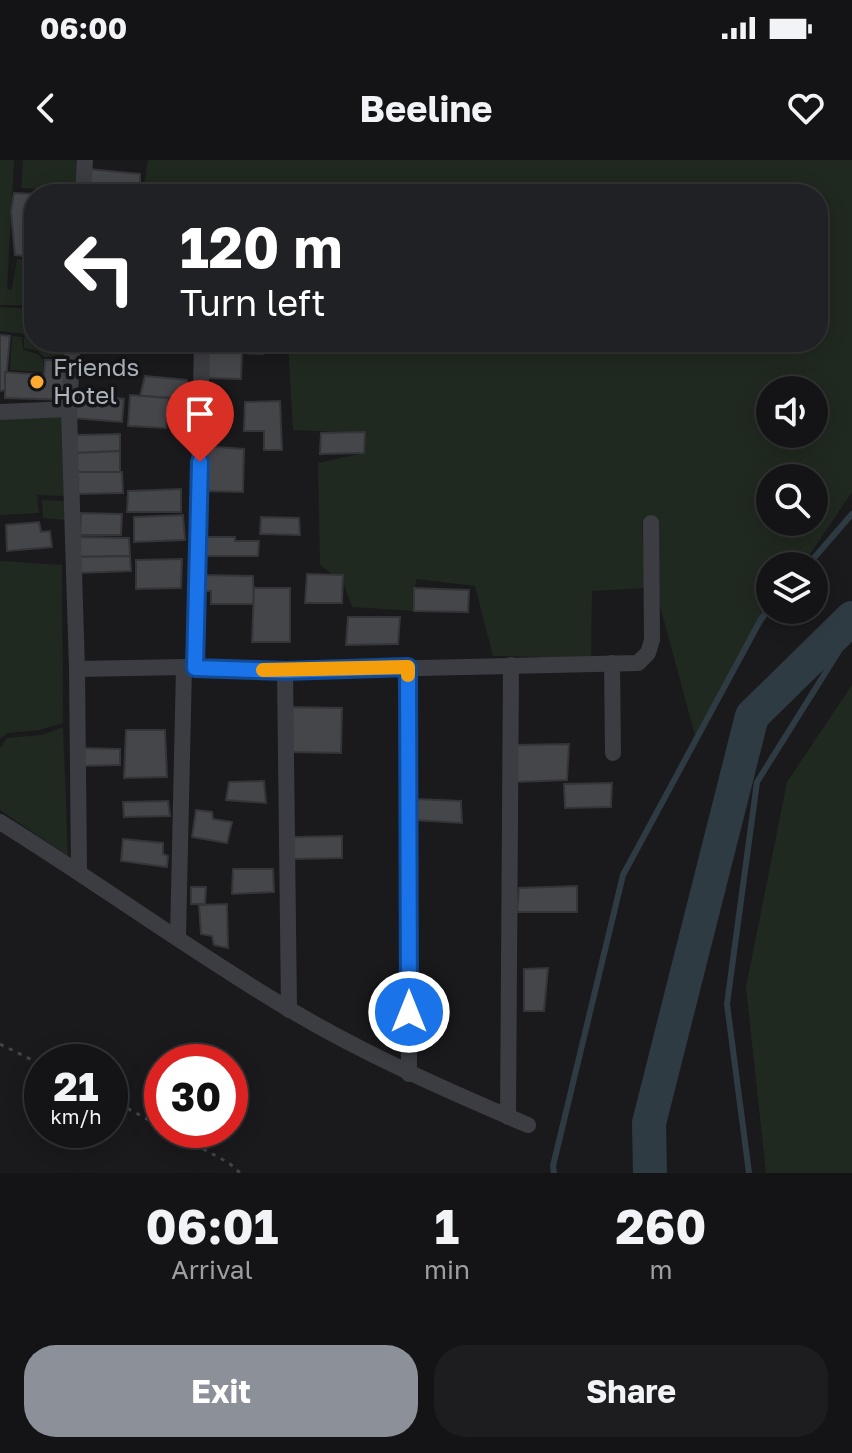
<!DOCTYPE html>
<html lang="en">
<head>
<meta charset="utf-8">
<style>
  body { margin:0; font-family:"Golos Text",sans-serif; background:#1d1d1f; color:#f1f3f6; height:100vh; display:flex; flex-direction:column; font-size:30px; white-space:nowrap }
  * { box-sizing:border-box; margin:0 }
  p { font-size:26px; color:#9d9ea1 }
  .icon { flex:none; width:44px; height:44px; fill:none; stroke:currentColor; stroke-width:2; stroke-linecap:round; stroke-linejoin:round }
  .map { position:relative; height:1013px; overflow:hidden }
  .side { display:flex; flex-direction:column; background:#141416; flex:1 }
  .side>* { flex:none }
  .guide { position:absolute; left:24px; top:24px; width:804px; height:168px; border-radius:32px; box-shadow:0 4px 20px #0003,0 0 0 2px #333335; background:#202124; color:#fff; overflow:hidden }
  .buttons { position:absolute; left:756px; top:216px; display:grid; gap:16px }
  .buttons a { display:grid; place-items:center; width:72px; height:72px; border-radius:50%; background:#141416; box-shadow:0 4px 20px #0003,0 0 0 2px #333335; font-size:40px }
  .speed { position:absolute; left:24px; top:884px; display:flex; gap:16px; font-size:40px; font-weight:700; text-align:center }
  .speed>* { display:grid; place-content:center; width:104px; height:104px; border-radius:50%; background:#141416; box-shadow:0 4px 20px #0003,0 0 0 2px #333335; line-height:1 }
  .speed small { font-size:20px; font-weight:400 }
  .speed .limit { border:12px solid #d22; background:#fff; color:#111 }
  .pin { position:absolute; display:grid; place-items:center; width:68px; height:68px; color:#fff; margin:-82px -34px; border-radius:50% 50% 50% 0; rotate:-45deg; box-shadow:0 0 8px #0007 }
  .pin .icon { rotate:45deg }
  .me { position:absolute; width:88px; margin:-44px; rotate:0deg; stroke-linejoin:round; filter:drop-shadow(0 0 6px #0008) }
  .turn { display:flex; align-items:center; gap:28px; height:168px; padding:0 24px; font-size:36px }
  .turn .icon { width:104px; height:104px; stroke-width:2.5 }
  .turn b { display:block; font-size:56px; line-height:68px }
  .eta { display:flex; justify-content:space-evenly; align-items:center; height:136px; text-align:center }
  .eta b { font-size:48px; font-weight:700; line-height:56px }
  .action { display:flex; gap:16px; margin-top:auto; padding:16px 24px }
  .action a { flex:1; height:92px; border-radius:32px; background:#8c9099; color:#fff; font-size:32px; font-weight:700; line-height:92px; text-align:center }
  .action a+a { background:#1d1d1f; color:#f1f3f6 }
  .status { display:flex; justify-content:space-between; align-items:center; height:56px; padding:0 40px; background:#141416; direction:ltr }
  .status svg { height:22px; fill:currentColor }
  header { display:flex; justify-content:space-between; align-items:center; height:104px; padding:0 24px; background:#141416; font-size:36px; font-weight:700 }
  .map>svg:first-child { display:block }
  .green { fill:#202920; fill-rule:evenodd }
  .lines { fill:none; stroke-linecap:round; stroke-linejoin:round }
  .stream { stroke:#2f3b43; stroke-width:6 }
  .river { stroke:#2f3b43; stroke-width:34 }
  .building { fill:#44464a; stroke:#343539; stroke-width:2 }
  .path { stroke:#414449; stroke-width:3; stroke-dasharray:4 6; stroke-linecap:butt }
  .minor { stroke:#3b3d42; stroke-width:16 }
  .route-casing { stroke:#114b97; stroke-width:20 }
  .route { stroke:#1a73e8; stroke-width:14 }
  .slow { stroke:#f59e0b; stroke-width:14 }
  .poi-dot { fill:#feaa31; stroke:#151518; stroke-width:3 }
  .labels { text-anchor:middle; stroke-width:7; stroke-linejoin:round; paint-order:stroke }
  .poi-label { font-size:24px; fill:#acb3bd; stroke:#151518; text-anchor:start }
</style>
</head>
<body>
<div class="status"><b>06:00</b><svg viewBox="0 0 49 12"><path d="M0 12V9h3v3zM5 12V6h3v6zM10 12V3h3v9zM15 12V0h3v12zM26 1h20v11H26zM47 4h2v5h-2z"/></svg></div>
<header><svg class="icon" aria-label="back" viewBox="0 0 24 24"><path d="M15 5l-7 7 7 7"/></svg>Beeline<svg class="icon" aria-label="heart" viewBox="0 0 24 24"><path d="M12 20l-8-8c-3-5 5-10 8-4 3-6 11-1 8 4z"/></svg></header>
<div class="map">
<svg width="852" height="1013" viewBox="0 0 852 1013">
  <rect width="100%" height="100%" fill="#1a1a1d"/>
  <g class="green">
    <polygon points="0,0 14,0 7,129 12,130 17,99 34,100 34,145 0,145"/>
    <polygon points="23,0 79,0 77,31 21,28"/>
    <path d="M 148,0 L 852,0 L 852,332 L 802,406 L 770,406 L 770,450 L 772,450 L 740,497 L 696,579 L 653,420 L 651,363 L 642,363 L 645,428 L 592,431 L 591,498 L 493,496 L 475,426 L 416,419 L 414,451 L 352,447 L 343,422 L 320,405 L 318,303 L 364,293 L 365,273 L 293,270 L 288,182 L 818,182 L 818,34 L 143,34 ZM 770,230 L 814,230 L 814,274 L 770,274 ZM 770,318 L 814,318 L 814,362 L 770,362 Z"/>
    <polygon points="0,147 34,149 34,182 69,182 69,196 44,197 38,191 24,188 24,174 0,171"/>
    <polygon points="12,176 22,177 23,190 38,194 43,200 43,212 10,210"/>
    <polygon points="64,254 66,336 37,335 39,353 0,355 0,258"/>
    <polygon points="42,340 65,341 66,360 43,358"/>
    <polygon points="0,401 62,405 63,563 39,570 7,573 0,579"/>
    <polygon points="852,525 852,1013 766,1013 746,827 787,622"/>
    <polygon points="63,567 68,696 0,650 0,588 7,578 42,575"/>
  </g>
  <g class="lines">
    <g class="stream">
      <polyline points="807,406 852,354"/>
      <polyline points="554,1013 553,1006 623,715 761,459 770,448"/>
      <polyline points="749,1013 727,844 757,622 852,470"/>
    </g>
    <polyline class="river" points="650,1013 649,963 752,556 852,458"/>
  </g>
  <g class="building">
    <polygon points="88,9 140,14 140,34 86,31"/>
    <polygon points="14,33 35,34 34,97 15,95 11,51"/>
    <polygon points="0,175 10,176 5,230 0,231"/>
    <polygon points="205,182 264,182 263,194 206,191"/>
    <polygon points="206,191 242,193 241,219 205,218"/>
    <polygon points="45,200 68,200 70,240 5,238 5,212 44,215"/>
    <polygon points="145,216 187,220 187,239 140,236"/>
    <polygon points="74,233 124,239 122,262 73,258"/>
    <polygon points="130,235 169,238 166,268 128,266"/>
    <polygon points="280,241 282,290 264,290 264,271 244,271 245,242"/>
    <polygon points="365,272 364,293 320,294 321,273"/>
    <polygon points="120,274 120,291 76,293 76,275"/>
    <polygon points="204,286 244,289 243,332 202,331"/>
    <polygon points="120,291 120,312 77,312 76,293"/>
    <polygon points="77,312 122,312 123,333 77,334"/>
    <polygon points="181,329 181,352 127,352 128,331"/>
    <polygon points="81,353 122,354 121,375 80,375"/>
    <polygon points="183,355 185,380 134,382 134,357"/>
    <polygon points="261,357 299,358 300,375 260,374"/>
    <polygon points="39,362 41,372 50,371 52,387 7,391 6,365"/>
    <polygon points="76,377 129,378 130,396 77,397"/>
    <polygon points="203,377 235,377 235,381 259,381 258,396 202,396"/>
    <polygon points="130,396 131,411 78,413 77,397"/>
    <polygon points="182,399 181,428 136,429 136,400"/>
    <polygon points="307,414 343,415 342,443 305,443"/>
    <polygon points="202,415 253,416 254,444 211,444 211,431 203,431"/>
    <polygon points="254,428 290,428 290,482 252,482"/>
    <polygon points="414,428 469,430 468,452 414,451"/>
    <polygon points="348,457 400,457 398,484 346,485"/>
    <polygon points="290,547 342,548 341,593 290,592"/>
    <polygon points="126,570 165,570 167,617 124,618"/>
    <polygon points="569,584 567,620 517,622 516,585"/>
    <polygon points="80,588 120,589 120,605 80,606"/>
    <polygon points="264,621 266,643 226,640 229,622"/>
    <polygon points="612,623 611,647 565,648 564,624"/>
    <polygon points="416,639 461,641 462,663 415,660"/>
    <polygon points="168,641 170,656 124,657 123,642"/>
    <polygon points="196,650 212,652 213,659 232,662 227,683 192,677"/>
    <polygon points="342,676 342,698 292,699 291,677"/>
    <polygon points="123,679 163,683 163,694 168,696 167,707 121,701"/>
    <polygon points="233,709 273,709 274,732 232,734"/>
    <polygon points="577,726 577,752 517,752 519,728"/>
    <polygon points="191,727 206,727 205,744 191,744"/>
    <polygon points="227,744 228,788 214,785 212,776 201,774 199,745"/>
    <polygon points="548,808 544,851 524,851 524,809"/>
  </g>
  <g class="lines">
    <g class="path">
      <polyline points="0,884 42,905"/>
      <polyline points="110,939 162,967"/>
      <polyline points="168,970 229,1003 240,1013"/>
    </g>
    <g class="minor">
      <polyline points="83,34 85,0"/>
      <polyline points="69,249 77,509 79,711"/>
      <polyline points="0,252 69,249 73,182"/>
      <polyline points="612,503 613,593"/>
      <polyline points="408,507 409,914"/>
      <polyline points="195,508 202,182"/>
      <polyline points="77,509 184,507 285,511 638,503 648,493 652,480 651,363"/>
      <polyline points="285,511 289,850"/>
      <path d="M 0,662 C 97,722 189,790 287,848 C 364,894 446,930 528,965"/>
      <polyline points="178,777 184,507"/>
      <polyline points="508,957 511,505"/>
    </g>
  </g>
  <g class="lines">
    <defs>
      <polyline id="route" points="200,302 195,508 285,511 408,507 409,852"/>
    </defs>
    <use href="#route" class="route-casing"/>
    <use href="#route" class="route"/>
    <polyline class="slow" points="263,510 408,507 408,515"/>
  </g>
  <circle class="poi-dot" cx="37" cy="222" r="8"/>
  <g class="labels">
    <g class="poi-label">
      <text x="53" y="216">Friends<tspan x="53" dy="28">Hotel</tspan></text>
    </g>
  </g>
</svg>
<div class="buttons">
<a><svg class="icon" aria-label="sound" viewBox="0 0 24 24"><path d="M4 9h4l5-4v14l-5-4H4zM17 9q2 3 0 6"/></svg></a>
<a><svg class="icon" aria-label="search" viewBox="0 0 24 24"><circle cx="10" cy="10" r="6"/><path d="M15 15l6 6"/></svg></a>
<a><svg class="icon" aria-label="layers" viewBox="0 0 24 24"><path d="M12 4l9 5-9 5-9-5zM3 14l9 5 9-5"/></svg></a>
</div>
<div class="speed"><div>21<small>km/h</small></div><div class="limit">30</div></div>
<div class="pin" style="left:200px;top:302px;background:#d93025"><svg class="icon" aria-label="arrive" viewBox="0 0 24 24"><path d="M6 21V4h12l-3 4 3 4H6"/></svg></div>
<svg class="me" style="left:409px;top:852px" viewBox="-20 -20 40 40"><circle r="17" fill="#1a73e8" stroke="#fff" stroke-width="3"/><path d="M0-11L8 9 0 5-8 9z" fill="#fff"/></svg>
<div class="guide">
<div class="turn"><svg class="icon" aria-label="left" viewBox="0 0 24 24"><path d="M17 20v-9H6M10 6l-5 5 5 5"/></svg><div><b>120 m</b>Turn left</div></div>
</div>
</div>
<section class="side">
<div class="eta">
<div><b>06:01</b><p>Arrival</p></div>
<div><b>1</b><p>min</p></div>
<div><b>260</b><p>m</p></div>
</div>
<div class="action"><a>Exit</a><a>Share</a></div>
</section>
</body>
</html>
